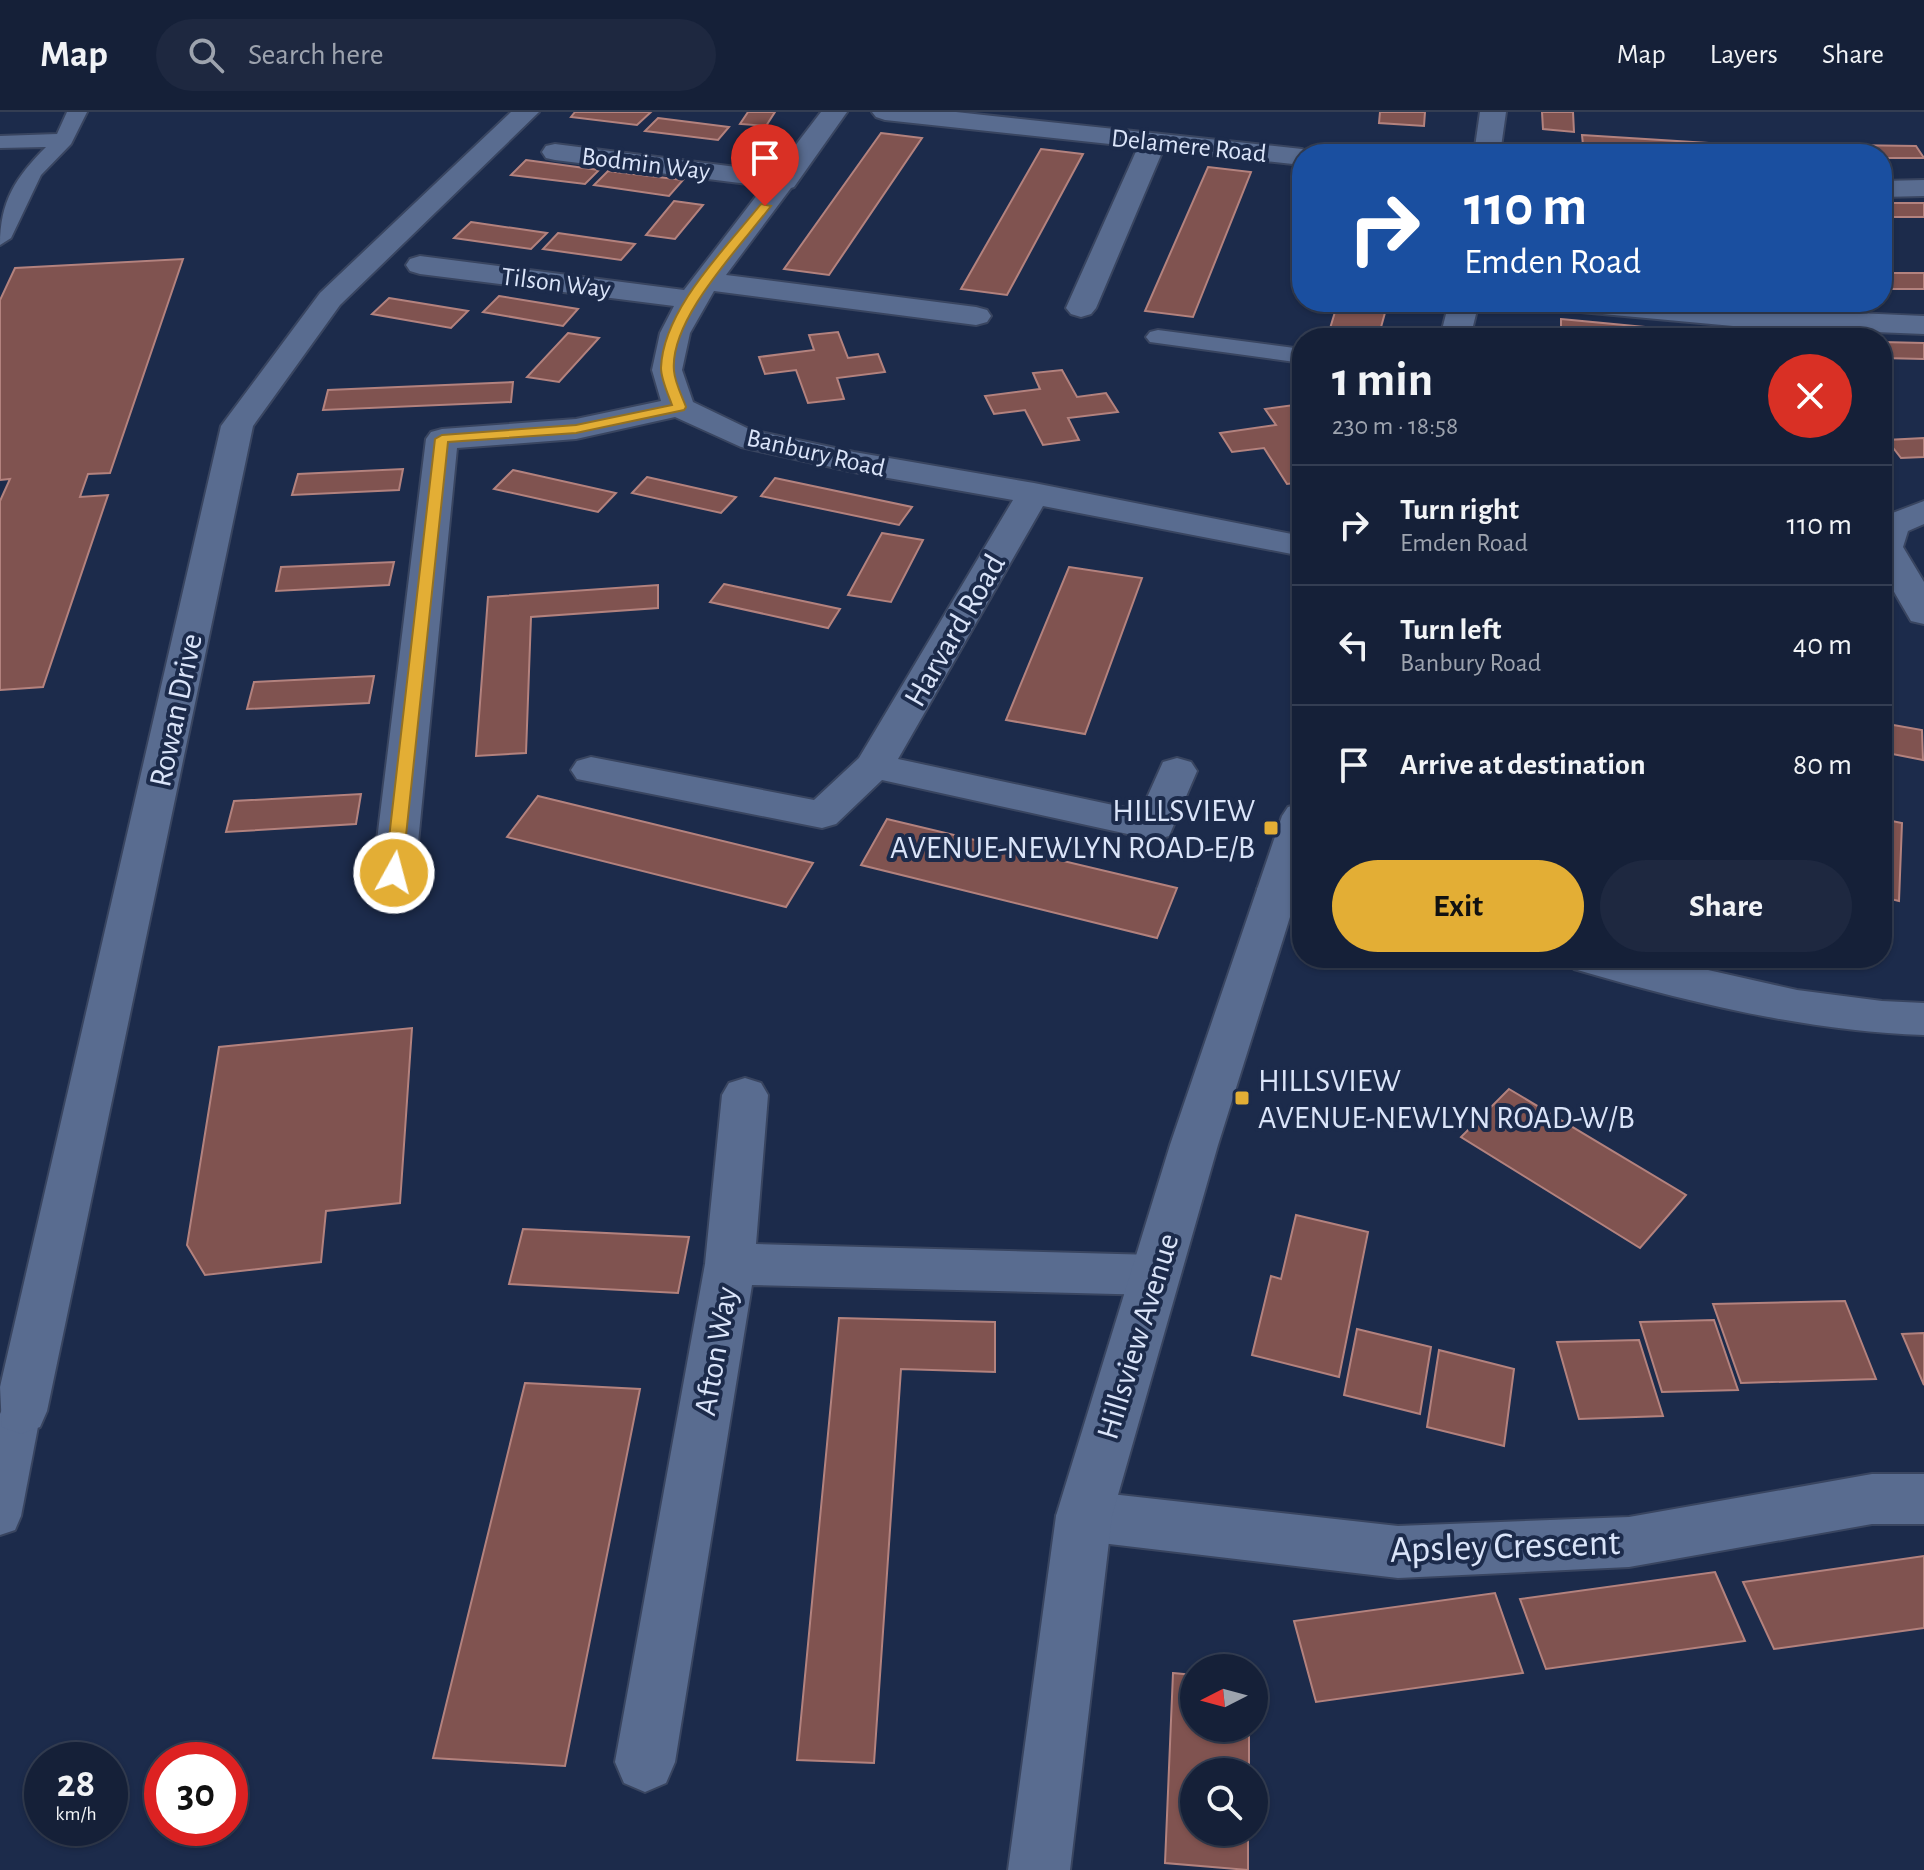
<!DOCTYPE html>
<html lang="en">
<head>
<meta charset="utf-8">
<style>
  body { margin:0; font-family:"Alegreya Sans",sans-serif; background:#1e2840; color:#f1f3f6; height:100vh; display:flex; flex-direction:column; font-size:30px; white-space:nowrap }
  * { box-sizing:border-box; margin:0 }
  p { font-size:26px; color:#9da3ae }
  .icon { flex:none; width:44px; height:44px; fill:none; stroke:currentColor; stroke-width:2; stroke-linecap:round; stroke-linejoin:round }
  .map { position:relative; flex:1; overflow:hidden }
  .panel { position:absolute; left:1292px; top:216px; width:600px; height:640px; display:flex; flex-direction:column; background:#152038; border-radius:32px; box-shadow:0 2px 6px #0004,0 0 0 2px #343e53 }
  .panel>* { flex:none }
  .banner { position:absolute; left:1292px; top:32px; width:600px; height:168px; border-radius:32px; box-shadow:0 2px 6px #0004,0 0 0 2px #343e53; background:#1a4fa0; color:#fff; overflow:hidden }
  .needle { width:52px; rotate:264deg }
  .tools { position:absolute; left:1180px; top:1542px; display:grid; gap:16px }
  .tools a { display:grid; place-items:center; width:88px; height:88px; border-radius:50%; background:#152038; box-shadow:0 2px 6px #0004,0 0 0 2px #343e53; font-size:40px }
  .speed { position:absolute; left:24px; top:1630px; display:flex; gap:16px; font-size:40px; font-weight:700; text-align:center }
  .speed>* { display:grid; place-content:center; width:104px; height:104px; border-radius:50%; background:#152038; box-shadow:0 2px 6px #0004,0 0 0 2px #343e53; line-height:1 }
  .speed small { font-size:20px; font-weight:400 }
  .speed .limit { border:12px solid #d22; background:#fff; color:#111 }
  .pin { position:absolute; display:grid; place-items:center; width:68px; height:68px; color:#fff; margin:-82px -34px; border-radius:50% 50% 50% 0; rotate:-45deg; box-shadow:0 0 8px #0007 }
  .pin .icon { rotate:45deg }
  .me { position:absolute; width:88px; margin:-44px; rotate:7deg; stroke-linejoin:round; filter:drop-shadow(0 0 6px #0008) }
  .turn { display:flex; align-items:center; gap:28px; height:168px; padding:0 40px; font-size:36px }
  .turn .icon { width:104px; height:104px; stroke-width:2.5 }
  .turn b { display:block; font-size:56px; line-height:68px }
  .round { display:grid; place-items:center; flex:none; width:84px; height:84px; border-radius:42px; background:#1e2840 }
  .head { display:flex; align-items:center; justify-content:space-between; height:136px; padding:0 40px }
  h1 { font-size:48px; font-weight:700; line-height:60px }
  .action { display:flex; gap:16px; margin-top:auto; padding:16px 40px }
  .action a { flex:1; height:92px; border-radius:48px; background:#e3ae35; color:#111; font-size:32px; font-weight:700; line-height:92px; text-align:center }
  .action a+a { background:#1e2840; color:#f1f3f6 }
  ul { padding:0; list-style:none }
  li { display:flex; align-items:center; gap:24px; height:120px; padding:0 40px; border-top:2px solid #343e53 }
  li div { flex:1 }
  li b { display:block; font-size:30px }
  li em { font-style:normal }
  header { display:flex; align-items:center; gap:48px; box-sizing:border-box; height:112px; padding:0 40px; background:#152038; border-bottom:2px solid #343e53 }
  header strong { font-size:38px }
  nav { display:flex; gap:44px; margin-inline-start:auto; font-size:28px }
  .search { width:560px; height:72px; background:#1e2840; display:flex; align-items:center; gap:20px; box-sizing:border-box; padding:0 28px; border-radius:44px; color:#9da3ae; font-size:30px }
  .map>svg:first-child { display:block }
  .building { fill:#805350; stroke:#b3827e; stroke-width:2 }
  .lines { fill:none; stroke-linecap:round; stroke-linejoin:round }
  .lane-casing { stroke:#394560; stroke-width:4 }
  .street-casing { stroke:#394560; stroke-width:4 }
  .secondary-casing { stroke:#394560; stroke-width:4 }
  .lane { fill:#596c90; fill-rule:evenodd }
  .street { fill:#596c90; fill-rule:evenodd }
  .secondary { fill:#596c90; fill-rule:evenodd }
  .route { fill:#e3ae35; stroke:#947122; stroke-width:2 }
  .poi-dot { fill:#e3ae35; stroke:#1c2b4b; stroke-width:3 }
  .labels { text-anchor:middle; stroke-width:8; stroke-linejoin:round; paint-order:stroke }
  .far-street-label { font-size:26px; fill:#dae4f9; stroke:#1c2b4b }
  .street-label { font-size:32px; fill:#dae4f9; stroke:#1c2b4b }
  .poi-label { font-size:32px; fill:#dae4f9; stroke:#1c2b4b; text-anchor:end }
  .near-street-label { font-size:38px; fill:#dae4f9; stroke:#1c2b4b }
</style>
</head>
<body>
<header>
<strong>Map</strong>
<div class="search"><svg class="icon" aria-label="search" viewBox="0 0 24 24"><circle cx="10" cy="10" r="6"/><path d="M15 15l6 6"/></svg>Search here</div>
<nav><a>Map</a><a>Layers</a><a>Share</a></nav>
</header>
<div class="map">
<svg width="1924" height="1758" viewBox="0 0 1924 1758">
  <rect width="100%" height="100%" fill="#1c2b4b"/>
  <g class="building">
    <polygon points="575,0 651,0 637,13 571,5"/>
    <polygon points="748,0 775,0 766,14 740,12"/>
    <polygon points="1380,0 1425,0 1424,14 1379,11"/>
    <polygon points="1542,0 1573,0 1574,20 1543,17"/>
    <polygon points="658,6 729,15 718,28 645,19"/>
    <polygon points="881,21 922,26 829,163 784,157"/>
    <polygon points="1582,23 1708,31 1710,41 1583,33"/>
    <polygon points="1720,31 1916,34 1924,46 1882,46 1882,42 1726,42"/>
    <polygon points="1041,37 1083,42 1007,183 961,177"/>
    <polygon points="526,48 599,58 585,72 511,63"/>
    <polygon points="1208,55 1251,60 1193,205 1145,199"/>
    <polygon points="608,59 683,68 669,84 594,73"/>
    <polygon points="674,89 703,93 675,127 646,123"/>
    <rect x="1882" y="91" width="42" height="14"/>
    <polygon points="471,110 547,121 531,137 454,126"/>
    <polygon points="558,121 635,132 621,148 543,137"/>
    <polygon points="183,147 110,361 88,362 80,385 108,383 43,575 0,578 0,389 10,367 0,368 0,188 15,156"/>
    <rect x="1882" y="161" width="42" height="16"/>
    <polygon points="499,184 578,197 563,214 483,200"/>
    <polygon points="389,186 468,199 451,216 372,202"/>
    <polygon points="1338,190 1388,190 1378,226 1328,223"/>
    <polygon points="1561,207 1697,220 1697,226 1561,226"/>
    <polygon points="838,220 848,246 878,242 885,260 837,266 844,287 808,291 796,258 765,262 759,245 814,238 809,223"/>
    <polygon points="568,221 599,226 559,270 527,265"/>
    <polygon points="1882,230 1924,231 1924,247 1882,246"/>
    <polygon points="1062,258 1077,285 1106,281 1118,300 1068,306 1079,328 1043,333 1025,298 994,302 985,284 1040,277 1033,261"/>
    <polygon points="513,270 511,290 323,298 328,278"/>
    <polygon points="1294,293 1302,304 1302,370 1287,372 1264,336 1232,340 1220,321 1276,313 1265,297"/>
    <polygon points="1924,326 1924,345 1901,346 1887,328"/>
    <polygon points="403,357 399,378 292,383 298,362"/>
    <polygon points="513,358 616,381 598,400 494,377"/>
    <polygon points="647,365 736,385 721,401 632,381"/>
    <polygon points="775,366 912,395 899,413 761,384"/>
    <polygon points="882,421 923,428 891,490 848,483"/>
    <polygon points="394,450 389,473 276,479 281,455"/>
    <polygon points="1069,455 1142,466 1085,622 1006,608"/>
    <polygon points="724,472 840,497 828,516 710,490"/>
    <polygon points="658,473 658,496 531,505 526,641 476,644 488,485"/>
    <polygon points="374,564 369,591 247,597 254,570"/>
    <polygon points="1882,611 1922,618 1923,648 1882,640"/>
    <polygon points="361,682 356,712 226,720 234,689"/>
    <polygon points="538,684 813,751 786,795 507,725"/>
    <polygon points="887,707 1177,776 1157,826 861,753"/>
    <polygon points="1882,707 1902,711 1899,789 1882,785"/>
    <polygon points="412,916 400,1091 326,1099 321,1150 205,1163 187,1133 219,935"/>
    <polygon points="1509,977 1686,1083 1640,1136 1461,1025"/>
    <polygon points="1296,1103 1368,1120 1339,1265 1252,1243 1271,1164 1281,1167"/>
    <polygon points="523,1117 689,1125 678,1181 509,1172"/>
    <polygon points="1845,1189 1876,1267 1741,1271 1713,1192"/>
    <polygon points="839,1206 995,1210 995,1260 901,1257 874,1651 797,1648"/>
    <polygon points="1714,1208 1738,1278 1662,1280 1640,1210"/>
    <polygon points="1357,1217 1431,1235 1420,1302 1344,1283"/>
    <polygon points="1924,1221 1924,1273 1902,1222"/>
    <polygon points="1639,1228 1663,1304 1579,1307 1557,1230"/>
    <polygon points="1439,1238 1514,1257 1504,1334 1427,1315"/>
    <polygon points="525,1271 640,1277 565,1654 433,1646"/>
    <polygon points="1924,1444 1924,1516 1774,1537 1743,1470"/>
    <polygon points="1715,1460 1745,1529 1546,1557 1520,1487"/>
    <polygon points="1495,1481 1523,1561 1316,1590 1294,1509"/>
    <polygon points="1173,1561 1194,1563 1194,1616 1249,1616 1249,1660 1194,1660 1194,1720 1248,1720 1248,1758 1165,1751"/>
  </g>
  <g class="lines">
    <defs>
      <g id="lane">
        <path d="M 67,0 L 87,0 L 71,32 L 41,63 L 11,126 L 0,133 C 0,89 16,65 46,35 L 0,36 L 0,24 L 57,22 Z"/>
        <polygon points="1158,218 1302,237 1302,251 1150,230 1146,225 1150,220"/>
        <polygon points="21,1281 35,1287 41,1299 21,1404 15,1418 0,1423 0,1302 7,1287"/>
      </g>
      <g id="street">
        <polygon points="511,0 539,0 340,193 253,314 47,1299 40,1315 21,1322 2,1315 0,1275 221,314 320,181"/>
        <polygon points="821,0 847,0 794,75 791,76 726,163 976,195 987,198 991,204 987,210 976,213 714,179 690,221 682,258 693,290 751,318 854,340 1034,371 1302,424 1302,444 1043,394 898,647 1141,699 1163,650 1177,646 1191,650 1197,659 1169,724 1155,728 882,668 836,712 822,716 577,667 571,658 577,649 591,645 814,688 859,646 1013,388 854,360 741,335 675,305 576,327 457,336 415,761 409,771 394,775 379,771 373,761 426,327 431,320 442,317 576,307 661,289 652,258 660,221 674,194 420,162 410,159 406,153 410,147 420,144 684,178 764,74 555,48 546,46 542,40 546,34 555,32 775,60"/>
        <polygon points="872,0 956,0 1302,37 1313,42 1302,42 1302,53 1163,38 1096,196 1091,202 1081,205 1071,202 1066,196 1138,35 885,8 876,5"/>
        <polygon points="1924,68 1924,84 1882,85 1882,69"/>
        <path d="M 1555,190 C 1678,190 1801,199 1924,204 L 1924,222 L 1733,214 L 1570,199 L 1560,196 Z"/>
        <polygon points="1924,389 1924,412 1908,419 1903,435 1924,470 1924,512 1911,509 1882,459 1882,405"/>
        <polygon points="1278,763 1302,768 1302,796 1263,787 1257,777 1263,767"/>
        <path d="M 1567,846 L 1655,846 L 1797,878 L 1882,889 L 1924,891 L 1924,923 C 1806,919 1687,890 1574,857 Z"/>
        <polygon points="745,966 761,971 768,983 756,1132 1155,1143 1173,1149 1180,1163 1173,1177 1155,1183 752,1173 675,1650 666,1671 645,1680 624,1671 615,1650 705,1152 722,983 729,971"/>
        <polygon points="1872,1362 1924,1362 1924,1412 1872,1412 1629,1455 1398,1466 1084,1429 1065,1422 1056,1404 1065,1386 1084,1379 1398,1414 1629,1405"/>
      </g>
      <g id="secondary">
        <polygon points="1480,0 1506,0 1500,42 1474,42"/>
        <polygon points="1449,190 1479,190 1470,226 1440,226"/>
        <polygon points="1302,691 1302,767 1218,1033 1112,1404 1070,1758 1008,1758 1056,1404 1170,1033 1282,704 1288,695"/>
      </g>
    </defs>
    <use href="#lane" class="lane-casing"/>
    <use href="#street" class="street-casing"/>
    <use href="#secondary" class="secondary-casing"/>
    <use href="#lane" class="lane"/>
    <use href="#street" class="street"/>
    <use href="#secondary" class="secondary"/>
  </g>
  <path class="route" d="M 761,92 L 771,94 C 741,134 669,207 674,259 C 675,271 682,284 686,295 L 684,298 L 576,321 L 448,330 L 402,761 L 400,765 L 388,765 L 385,761 L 435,327 L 442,323 L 576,313 L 672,293 C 668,282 661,267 661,256 C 663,197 726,136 761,92 Z"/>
  <g class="poi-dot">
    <rect x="1263" y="708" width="16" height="16" rx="4"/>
    <rect x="1234" y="978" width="16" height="16" rx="4"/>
  </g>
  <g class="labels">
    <g class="far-street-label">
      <text transform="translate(1189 33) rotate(6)" y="9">Delamere Road</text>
      <text transform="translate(646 51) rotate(7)" y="9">Bodmin Way</text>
      <text transform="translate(556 170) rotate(7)" y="9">Tilson Way</text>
      <text transform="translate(816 340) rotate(13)" y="9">Banbury Road</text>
    </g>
    <g class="street-label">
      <text transform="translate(954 518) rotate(-60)" y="11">Harvard Road</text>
      <text transform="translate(175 598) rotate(-78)" y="11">Rowan Drive</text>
      <text transform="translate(1137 1224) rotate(-73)" y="11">Hillsview Avenue</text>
      <text transform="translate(715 1239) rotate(-80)" y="11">Afton Way</text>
    </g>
    <g class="poi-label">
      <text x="1255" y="709">HILLSVIEW<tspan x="1255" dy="37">AVENUE-NEWLYN ROAD-E/B</tspan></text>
      <text x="1258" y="979" text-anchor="start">HILLSVIEW<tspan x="1258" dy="37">AVENUE-NEWLYN ROAD-W/B</tspan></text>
    </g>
    <g class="near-street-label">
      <text transform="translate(1505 1433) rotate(-2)" y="13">Apsley Crescent</text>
    </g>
  </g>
</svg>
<div class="tools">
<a><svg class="needle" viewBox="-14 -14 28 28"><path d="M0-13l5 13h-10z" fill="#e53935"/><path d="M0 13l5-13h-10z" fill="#9da3ae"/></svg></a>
<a><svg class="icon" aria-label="search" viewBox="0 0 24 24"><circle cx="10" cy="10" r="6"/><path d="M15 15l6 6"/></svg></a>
</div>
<div class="speed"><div>28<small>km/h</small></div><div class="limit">30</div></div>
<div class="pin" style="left:765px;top:94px;background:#d93025"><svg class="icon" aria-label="arrive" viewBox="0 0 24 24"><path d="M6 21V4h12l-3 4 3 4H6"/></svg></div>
<svg class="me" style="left:394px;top:761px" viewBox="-20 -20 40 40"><circle r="17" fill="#e3ae35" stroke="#fff" stroke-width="3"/><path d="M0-11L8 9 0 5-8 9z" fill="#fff"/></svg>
<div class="banner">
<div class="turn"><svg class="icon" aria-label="right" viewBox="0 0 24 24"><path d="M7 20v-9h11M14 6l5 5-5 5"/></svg><div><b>110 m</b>Emden Road</div></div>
</div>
<section class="panel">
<div class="head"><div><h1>1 min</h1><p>230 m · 18:58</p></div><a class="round" style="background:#d93025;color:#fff"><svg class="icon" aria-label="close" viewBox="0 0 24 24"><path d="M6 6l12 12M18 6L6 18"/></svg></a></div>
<ul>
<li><svg class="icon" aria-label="right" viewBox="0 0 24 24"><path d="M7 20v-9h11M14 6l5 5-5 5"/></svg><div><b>Turn right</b><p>Emden Road</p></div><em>110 m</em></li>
<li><svg class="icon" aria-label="left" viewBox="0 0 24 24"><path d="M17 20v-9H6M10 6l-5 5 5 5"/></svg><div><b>Turn left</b><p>Banbury Road</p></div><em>40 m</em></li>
<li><svg class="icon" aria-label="arrive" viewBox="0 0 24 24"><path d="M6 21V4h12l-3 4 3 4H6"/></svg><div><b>Arrive at destination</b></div><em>80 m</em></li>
</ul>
<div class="action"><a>Exit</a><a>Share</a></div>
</section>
</div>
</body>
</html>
